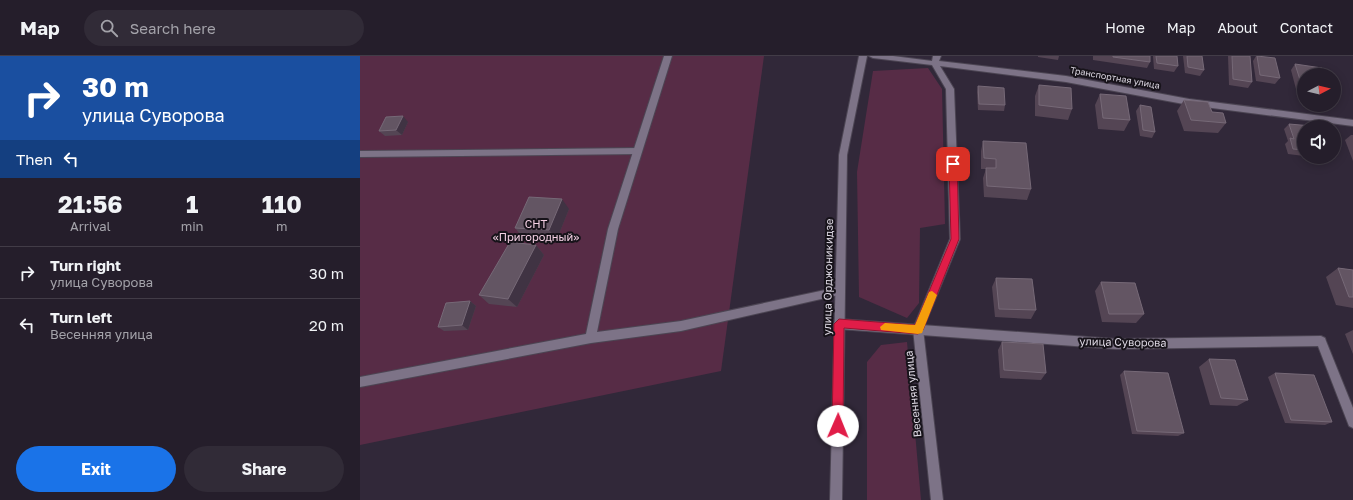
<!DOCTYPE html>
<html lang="en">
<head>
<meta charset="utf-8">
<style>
  body { margin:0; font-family:"Golos Text",sans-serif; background:#312b37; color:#f1f3f6; height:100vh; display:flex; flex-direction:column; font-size:15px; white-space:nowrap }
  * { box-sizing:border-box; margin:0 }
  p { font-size:13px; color:#a3a2a9 }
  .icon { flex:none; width:22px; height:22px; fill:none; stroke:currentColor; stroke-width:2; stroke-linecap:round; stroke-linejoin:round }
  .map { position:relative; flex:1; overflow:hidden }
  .details { display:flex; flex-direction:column; background:#251e2b; width:360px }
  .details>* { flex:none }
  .guide { background:#1a4fa0; color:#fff; overflow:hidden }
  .needle { width:26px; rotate:83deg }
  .tools { position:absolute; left:937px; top:12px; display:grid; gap:8px }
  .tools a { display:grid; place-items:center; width:44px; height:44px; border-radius:50%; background:#251e2b; box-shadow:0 2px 10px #0003,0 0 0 1px #423c47; font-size:20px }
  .pin { position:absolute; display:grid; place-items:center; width:34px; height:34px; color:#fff; margin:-17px; border-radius:8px; box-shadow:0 2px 6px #0006 }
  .me { position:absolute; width:44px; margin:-22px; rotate:1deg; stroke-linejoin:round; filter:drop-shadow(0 0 3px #0008) }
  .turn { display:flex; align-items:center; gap:14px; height:84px; padding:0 16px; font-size:18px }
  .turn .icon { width:52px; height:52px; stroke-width:2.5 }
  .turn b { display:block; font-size:28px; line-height:34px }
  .then { display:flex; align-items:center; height:38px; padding:0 16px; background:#0003; gap:8px; font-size:15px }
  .eta { display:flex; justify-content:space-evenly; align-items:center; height:68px; text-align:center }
  .eta b { font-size:24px; font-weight:700; line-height:28px }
  .action { display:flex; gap:8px; margin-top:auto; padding:8px 16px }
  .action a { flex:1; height:46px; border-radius:24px; background:#1a73e8; color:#fff; font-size:16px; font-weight:700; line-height:46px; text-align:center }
  .action a+a { background:#312b37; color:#f1f3f6 }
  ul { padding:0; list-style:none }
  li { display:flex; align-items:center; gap:12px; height:52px; padding:0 16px; border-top:1px solid #423c47 }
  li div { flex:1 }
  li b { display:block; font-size:15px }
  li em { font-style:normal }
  header { display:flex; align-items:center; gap:24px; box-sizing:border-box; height:56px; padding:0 20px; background:#251e2b; border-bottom:1px solid #423c47 }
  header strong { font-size:19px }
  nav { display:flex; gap:22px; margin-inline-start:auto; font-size:14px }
  .search { width:280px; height:36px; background:#312b37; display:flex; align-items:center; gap:10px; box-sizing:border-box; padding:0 14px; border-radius:22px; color:#a3a2a9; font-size:15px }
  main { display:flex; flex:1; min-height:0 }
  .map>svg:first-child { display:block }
  .green { fill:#572c46 }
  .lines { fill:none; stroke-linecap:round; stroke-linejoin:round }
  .lane-casing { stroke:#4c4553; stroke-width:2 }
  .street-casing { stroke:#4c4553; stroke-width:2 }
  .secondary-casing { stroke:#4c4553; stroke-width:2 }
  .lane { fill:#7d7387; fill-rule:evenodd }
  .street { fill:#7d7387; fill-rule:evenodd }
  .secondary { fill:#7d7387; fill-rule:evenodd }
  .wall { fill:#544554 }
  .shaded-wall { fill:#403343 }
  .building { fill:#635563; stroke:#766977 }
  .route { fill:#e11d48; stroke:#92132f }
  .slow { fill:#f59e0b }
  .labels { text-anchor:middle; stroke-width:4; stroke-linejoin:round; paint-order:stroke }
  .far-street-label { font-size:9px; fill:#ddd8e3; stroke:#17131a }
  .park-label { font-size:11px; fill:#f5d1e4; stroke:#17131a }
  .street-label { font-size:11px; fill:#ddd8e3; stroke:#17131a }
</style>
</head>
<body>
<header>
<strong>Map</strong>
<div class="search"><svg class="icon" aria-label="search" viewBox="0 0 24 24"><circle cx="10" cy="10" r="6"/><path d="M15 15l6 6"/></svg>Search here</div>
<nav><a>Home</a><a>Map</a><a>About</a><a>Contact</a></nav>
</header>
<main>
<section class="details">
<div class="guide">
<div class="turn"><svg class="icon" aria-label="right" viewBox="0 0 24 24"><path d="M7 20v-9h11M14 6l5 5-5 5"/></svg><div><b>30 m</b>улица Суворова</div></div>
<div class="then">Then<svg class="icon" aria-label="left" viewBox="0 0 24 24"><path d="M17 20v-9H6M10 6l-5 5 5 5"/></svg></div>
</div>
<div class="eta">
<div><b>21:56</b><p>Arrival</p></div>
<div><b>1</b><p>min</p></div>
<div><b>110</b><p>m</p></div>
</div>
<ul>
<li><svg class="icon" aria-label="right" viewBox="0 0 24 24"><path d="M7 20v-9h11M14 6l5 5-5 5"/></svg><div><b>Turn right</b><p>улица Суворова</p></div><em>30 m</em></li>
<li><svg class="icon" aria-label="left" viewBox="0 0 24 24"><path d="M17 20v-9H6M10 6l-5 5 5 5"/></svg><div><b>Turn left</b><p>Весенняя улица</p></div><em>20 m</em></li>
</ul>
<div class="action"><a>Exit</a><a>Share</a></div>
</section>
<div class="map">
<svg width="993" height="444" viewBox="0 0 993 444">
  <rect width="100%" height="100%" fill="#312839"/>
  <g class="green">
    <polygon points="0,0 404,0 361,315 0,389"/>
    <polygon points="568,12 582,33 585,168 560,172 559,247 547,262 499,241 497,116 513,15"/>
    <polygon points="547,286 561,444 507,444 507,306 521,289"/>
  </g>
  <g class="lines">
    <defs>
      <g id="lane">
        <polygon points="278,92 282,95 278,98 0,101 0,95"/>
        <polygon points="479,263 756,283 961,280 965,282 966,285 993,352 993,372 989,370 958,290 756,293 479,273 475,271 474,268 475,265"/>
      </g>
      <g id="street">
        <polygon points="304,0 312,0 258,173 237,276 321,265 479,231 483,232 484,235 483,238 321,275 231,287 0,331 0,321 226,278 248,173"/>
        <polygon points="509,0 533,0 572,5 573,0 581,0 579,5 706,20 829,43 993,64 993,70 829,49 706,26 580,10 594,33 600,183 563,273 583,444 571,444 553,273 590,183 586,33 572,9 513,2"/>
      </g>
      <polygon id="secondary" points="499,0 507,0 487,99 482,444 470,444 479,99"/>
    </defs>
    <use href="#lane" class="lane-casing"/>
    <use href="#street" class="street-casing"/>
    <use href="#secondary" class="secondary-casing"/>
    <use href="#lane" class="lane"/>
    <use href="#street" class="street"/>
    <use href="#secondary" class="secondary"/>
  </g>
  <g class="wall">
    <polygon points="678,0 699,0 698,4 678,1"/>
    <polygon points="733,0 790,0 790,6 787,12 733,4"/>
    <polygon points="793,0 817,0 818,10 814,16 794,13"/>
    <polygon points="823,0 842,0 844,14 840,20 825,17"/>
    <polygon points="868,0 890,0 892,26 888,32 869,29"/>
    <polygon points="896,0 900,0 920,22 915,28 896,25 893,5"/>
    <polygon points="935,8 944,19 944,34 936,33 931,14"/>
    <polygon points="679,29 712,53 708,64 675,60 675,40"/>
    <polygon points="618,30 645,49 644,55 618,54 617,36"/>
    <polygon points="740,38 770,64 764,75 738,73 735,49"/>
    <polygon points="824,44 852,56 866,67 858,77 824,75 817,55"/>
    <polygon points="780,49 795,76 792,82 780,80 776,55"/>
    <polygon points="48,66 42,79 25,80 19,75"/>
    <polygon points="929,68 944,71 944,100 928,98 925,88 928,85 924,73"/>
    <polygon points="991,79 993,79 993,105 985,84"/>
    <polygon points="623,85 671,133 667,144 624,141 623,122 626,113 621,113 621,95"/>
    <polygon points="209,153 197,183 163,182 155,172"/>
    <polygon points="176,189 184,199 157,251 129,248 119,239"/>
    <polygon points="978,212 993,214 993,252 976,249 966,221"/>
    <polygon points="636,222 676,254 671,263 635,261 632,231"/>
    <polygon points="741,226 784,258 776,267 742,266 735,235"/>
    <polygon points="110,245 116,250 108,274 84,275 78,271"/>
    <polygon points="993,274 993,298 985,278"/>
    <polygon points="642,286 686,317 681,324 640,322 638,294"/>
    <polygon points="849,303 888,344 877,350 850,349 839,311"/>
    <polygon points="764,315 824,377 818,380 772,378 760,319"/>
    <polygon points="915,317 972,366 965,369 925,367 908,321"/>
  </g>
  <g class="shaded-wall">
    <polygon points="43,60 48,66 42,79 36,74"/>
    <polygon points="202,143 209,153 197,183 189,174"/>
    <polygon points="176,189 184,199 157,251 148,243"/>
    <polygon points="110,245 116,250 108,274 102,269"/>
  </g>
  <g class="building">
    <polygon points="753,0 790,0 790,6 753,1"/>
    <polygon points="796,0 817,0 818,10 797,7"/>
    <polygon points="827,0 842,0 844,14 828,11"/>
    <polygon points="872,0 890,0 892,26 873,23"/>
    <polygon points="897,0 915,2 920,22 900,19"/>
    <polygon points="935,8 962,12 965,19 944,19 944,27 941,27"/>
    <polygon points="679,29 711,32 712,53 679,49"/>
    <polygon points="618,30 644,32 645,49 619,48"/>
    <polygon points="740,38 766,40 770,64 743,62"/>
    <polygon points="824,44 848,46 852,56 863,57 866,67 831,64"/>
    <polygon points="780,49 791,51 795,76 783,74"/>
    <polygon points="43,60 36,74 19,75 26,61"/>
    <polygon points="929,68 952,70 952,71 944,71 944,94 933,93 930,82 934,83"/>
    <polygon points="623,85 666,87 671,133 627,130 626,112 636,112 636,103 624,102"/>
    <polygon points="169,141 202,143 189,174 155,172"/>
    <polygon points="150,186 176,189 148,243 119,239"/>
    <polygon points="978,212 993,214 993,241 989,241"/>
    <polygon points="636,222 672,223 676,254 639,253"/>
    <polygon points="741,226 775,227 784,258 749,258"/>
    <polygon points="110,245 102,269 78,271 86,247"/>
    <polygon points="642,286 683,288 686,317 644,314"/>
    <polygon points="849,303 875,304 888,344 861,342"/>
    <polygon points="764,315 808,317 824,377 777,375"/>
    <polygon points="915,317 954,319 972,366 931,364"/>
  </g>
  <polygon class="route" points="593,105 597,108 599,183 563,274 558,278 484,272 483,370 481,374 478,376 474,374 472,370 474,268 479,263 555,269 591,183 589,108"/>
  <polygon class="slow" points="572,235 577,239 562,277 558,278 521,274 520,271 525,267 555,269 569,236"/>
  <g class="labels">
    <g class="far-street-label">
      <text transform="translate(755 22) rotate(10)" y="3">Транспортная улица</text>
    </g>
    <g class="park-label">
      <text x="176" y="172">СНТ<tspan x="176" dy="13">«Пригородный»</tspan></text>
    </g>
    <g class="street-label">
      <text transform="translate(468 221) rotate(-89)" y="4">улица Орджоникидзе</text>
      <text transform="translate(763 286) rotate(1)" y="4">улица Суворова</text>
      <text transform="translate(553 338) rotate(-96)" y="4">Весенняя улица</text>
    </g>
  </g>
</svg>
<div class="tools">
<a><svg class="needle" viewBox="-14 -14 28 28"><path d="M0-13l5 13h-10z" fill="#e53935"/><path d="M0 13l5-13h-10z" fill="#a3a2a9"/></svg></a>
<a><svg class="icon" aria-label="sound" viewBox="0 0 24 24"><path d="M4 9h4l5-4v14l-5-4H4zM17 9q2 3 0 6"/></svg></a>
</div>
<div class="pin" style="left:593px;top:108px;background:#d93025"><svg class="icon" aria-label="arrive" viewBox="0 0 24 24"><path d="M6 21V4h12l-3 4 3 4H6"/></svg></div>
<svg class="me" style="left:478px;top:370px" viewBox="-20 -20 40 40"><circle r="19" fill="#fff"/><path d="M0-13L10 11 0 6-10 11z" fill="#e11d48"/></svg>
</div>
</main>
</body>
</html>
